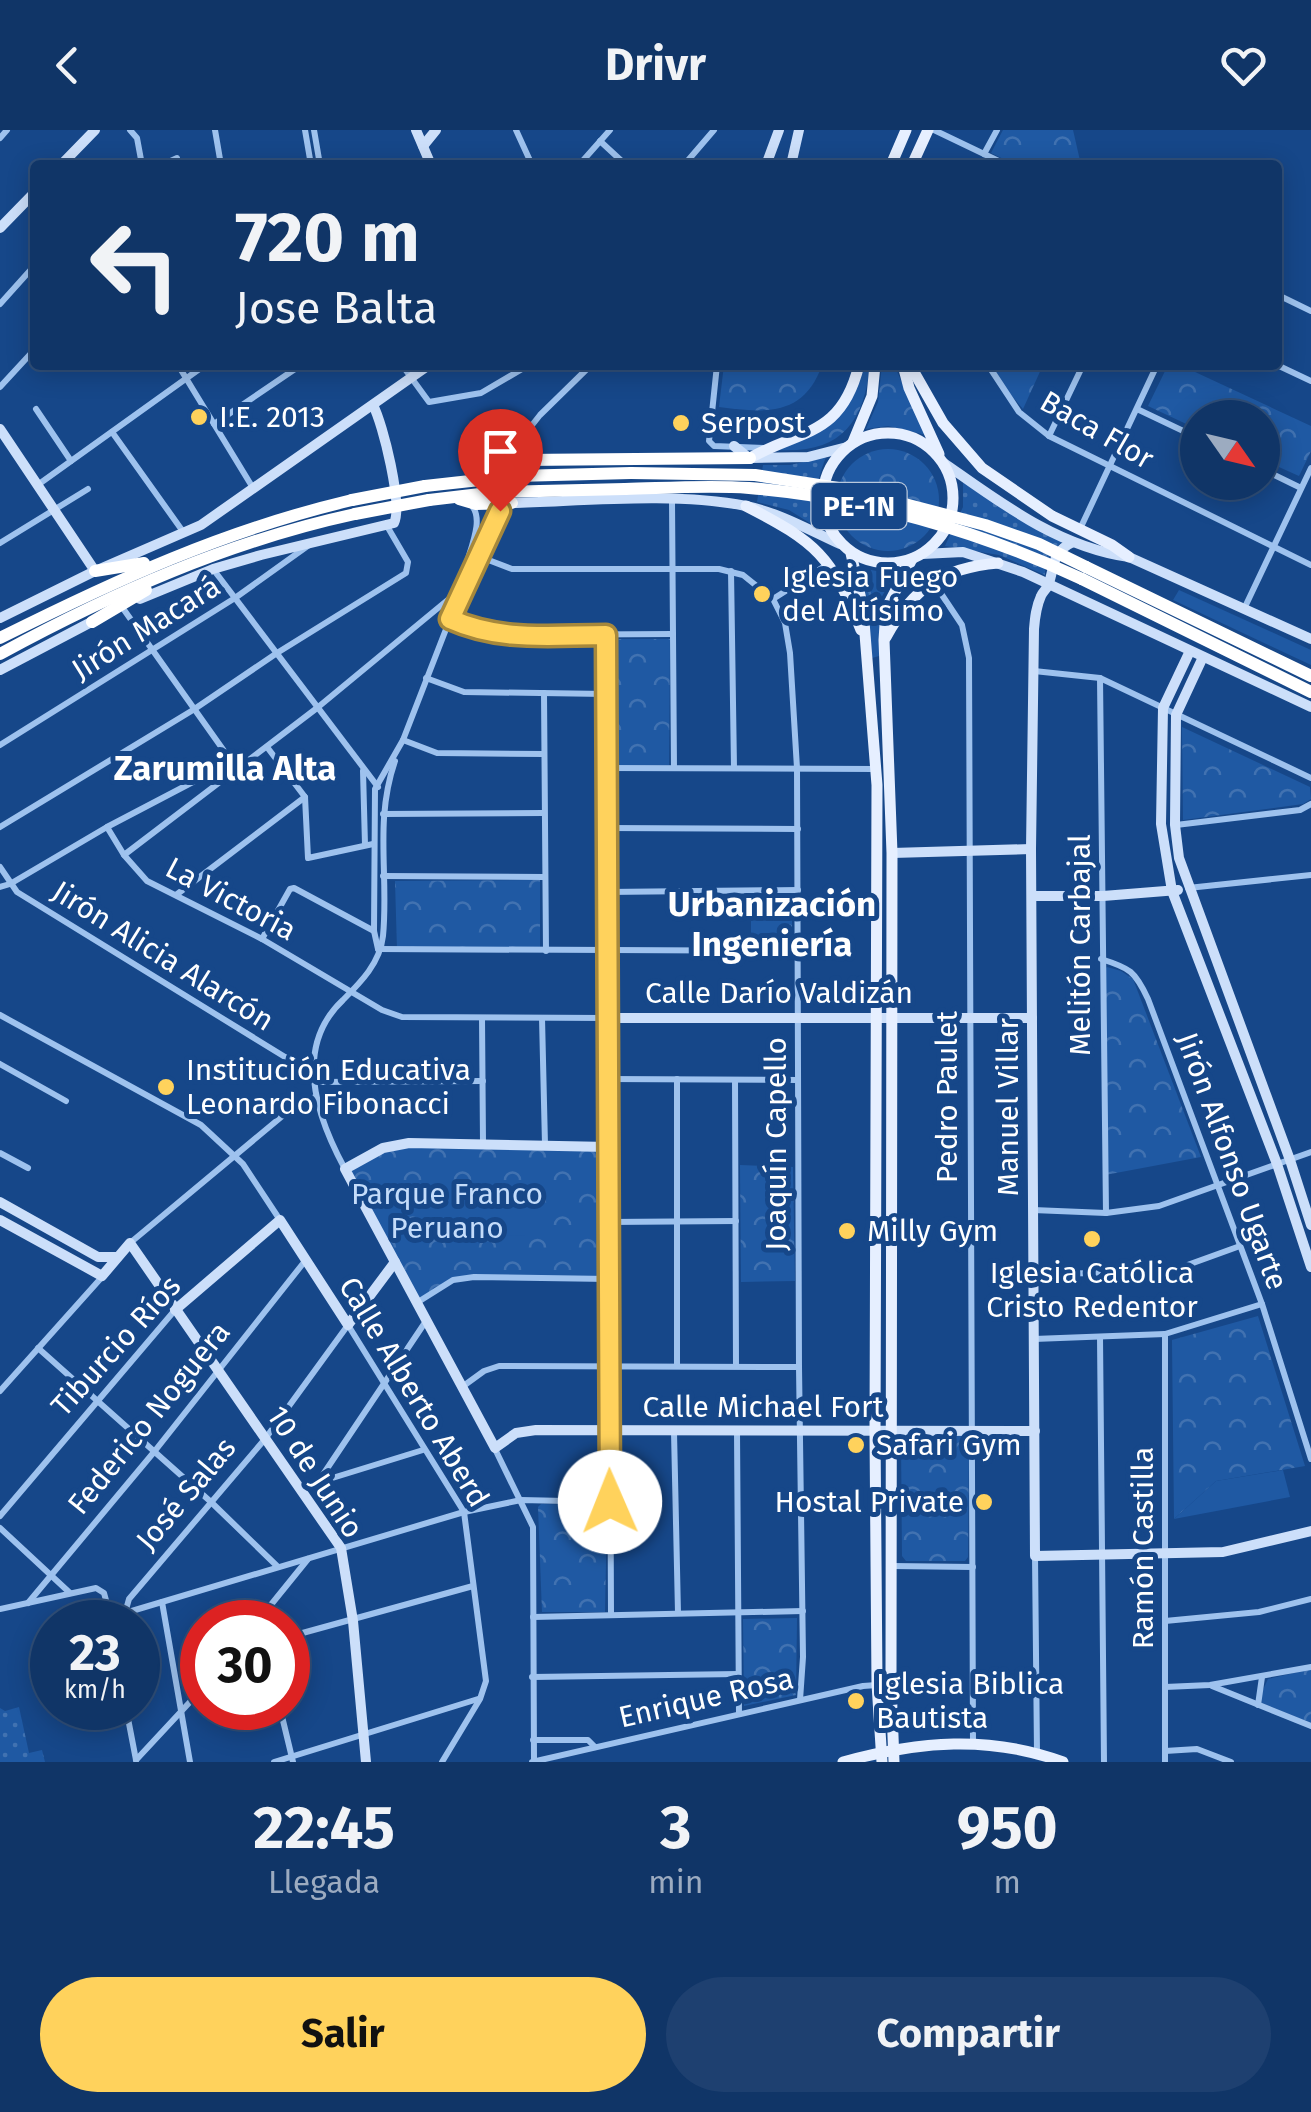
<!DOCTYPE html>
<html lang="es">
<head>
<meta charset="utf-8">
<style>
  body { margin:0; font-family:"Fira Sans",sans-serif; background:#1e4070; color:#f1f3f6; height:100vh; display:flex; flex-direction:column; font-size:38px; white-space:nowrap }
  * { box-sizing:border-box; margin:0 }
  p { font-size:32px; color:#9cabc0 }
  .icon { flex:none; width:55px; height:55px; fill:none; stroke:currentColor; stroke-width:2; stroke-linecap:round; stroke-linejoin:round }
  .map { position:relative; height:1632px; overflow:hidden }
  .sheet { display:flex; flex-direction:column; background:#103567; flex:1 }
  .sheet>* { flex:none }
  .guide { position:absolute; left:30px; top:30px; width:1252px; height:210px; border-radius:10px; box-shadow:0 5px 25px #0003,0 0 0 2px #30507b; background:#103567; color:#f1f3f6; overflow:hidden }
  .needle { width:65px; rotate:124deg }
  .tools { position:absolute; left:1180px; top:270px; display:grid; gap:20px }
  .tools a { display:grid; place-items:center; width:100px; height:100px; border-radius:50%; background:#103567; box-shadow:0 5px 25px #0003,0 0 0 2px #30507b; font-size:50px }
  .speed { position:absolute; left:30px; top:1470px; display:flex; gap:20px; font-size:50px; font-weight:700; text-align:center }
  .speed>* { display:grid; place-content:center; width:130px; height:130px; border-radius:50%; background:#103567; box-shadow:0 5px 25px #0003,0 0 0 2px #30507b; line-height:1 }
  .speed small { font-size:25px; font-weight:400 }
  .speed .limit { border:15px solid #d22; background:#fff; color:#111 }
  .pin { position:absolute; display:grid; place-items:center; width:85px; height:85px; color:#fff; margin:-102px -42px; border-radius:50% 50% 50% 0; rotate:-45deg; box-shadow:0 0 10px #0007 }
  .pin .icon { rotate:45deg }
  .me { position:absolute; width:110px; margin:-55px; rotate:359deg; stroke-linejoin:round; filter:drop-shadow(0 0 8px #0008) }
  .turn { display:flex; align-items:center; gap:35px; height:210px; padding:0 40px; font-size:45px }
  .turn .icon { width:130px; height:130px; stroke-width:2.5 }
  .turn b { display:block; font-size:70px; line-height:85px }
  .eta { display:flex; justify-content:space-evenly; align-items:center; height:170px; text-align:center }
  .eta b { font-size:60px; font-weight:700; line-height:70px }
  .button { display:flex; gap:20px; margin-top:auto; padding:20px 40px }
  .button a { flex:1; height:115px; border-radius:60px; background:#ffd25c; color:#111; font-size:40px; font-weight:700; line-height:115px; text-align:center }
  .button a+a { background:#1e4070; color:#f1f3f6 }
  header { display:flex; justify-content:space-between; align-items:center; height:130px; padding:0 40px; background:#103567; font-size:45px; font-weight:700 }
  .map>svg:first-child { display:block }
  .grass { fill:url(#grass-dots) }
  .park { fill:url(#park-crowns) }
  .garden { fill:#1f59a3 }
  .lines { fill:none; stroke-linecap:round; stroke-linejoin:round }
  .street { stroke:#9ec2ee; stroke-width:6 }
  .secondary { stroke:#ccdffa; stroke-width:10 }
  .primary { stroke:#e6efff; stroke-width:11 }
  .highway { stroke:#fff; stroke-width:12 }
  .highway-bridge { stroke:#fff; stroke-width:12 }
  .route-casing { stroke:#a6883c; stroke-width:25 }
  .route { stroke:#ffd25c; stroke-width:18 }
  .poi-dot { fill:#ffd25c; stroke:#164789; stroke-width:4 }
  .labels { text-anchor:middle; stroke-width:10; stroke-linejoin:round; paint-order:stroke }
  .shield { fill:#164789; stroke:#b9c8dc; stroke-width:2.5 }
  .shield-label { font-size:28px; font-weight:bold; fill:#fff }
  .poi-label { font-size:30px; fill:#fff; stroke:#164789; text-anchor:start }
  .street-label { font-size:30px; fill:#fff; stroke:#164789 }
  .park-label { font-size:30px; fill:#c4dcfa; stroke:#164789 }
  .quarter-label { font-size:35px; font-weight:bold; fill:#fff; stroke:#164789 }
</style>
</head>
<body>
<header><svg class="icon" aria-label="back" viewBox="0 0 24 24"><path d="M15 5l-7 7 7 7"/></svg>Drivr<svg class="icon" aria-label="heart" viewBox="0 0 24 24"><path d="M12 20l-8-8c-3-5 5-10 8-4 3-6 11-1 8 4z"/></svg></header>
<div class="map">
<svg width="1311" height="1632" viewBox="0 0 1311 1632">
  <defs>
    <pattern id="grass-dots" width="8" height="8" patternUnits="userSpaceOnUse" patternTransform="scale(2.5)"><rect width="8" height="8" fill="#1f59a3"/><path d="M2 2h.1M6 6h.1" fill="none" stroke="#4172b1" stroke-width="1.8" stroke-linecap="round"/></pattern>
    <pattern id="park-crowns" width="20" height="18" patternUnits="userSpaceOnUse" patternTransform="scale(2.5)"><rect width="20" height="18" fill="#1f59a3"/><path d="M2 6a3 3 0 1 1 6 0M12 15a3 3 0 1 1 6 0" fill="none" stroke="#4172b1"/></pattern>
  </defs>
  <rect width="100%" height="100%" fill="#164789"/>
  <g class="grass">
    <path d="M 826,327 C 817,350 810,376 821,400 L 789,380 L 757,372 L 763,335 L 790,335 Z"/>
    <path d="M 963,348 L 1063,411 C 1054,418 1044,433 1045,445 L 999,425 L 945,416 L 963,377 Z"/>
    <polygon points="19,1577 29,1623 42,1620 45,1632 0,1632 0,1578 5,1581"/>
  </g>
  <g class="park">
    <polygon points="1003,0 1073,0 1081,35 1016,35 991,23"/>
    <path d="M 724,235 L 822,235 C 804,287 764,283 719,277 Z"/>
    <path d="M 865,235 L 870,235 C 864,295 839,324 776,320 C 821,306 852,282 865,235 Z"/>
    <polygon points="882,235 894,235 926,305 888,296 866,299 878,272"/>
    <polygon points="992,235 1043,235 1023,279 1006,259"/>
    <polygon points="1168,235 1180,235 1311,296 1311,321 1299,346 1263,330 1262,288 1198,288 1197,299 1148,276"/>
    <circle cx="888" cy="370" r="51"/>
    <polygon points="859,438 895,444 881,468 879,526 872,528 867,468"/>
    <polygon points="615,509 670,509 669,635 615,635"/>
    <polygon points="1182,597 1310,657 1311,669 1303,674 1183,690"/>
    <polygon points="540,750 540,819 397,819 395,751"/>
    <polygon points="792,765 792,818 751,818 751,766"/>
    <polygon points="1107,837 1121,841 1133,849 1201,1027 1105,1045 1104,840"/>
    <polygon points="609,1017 609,1149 453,1150 417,1173 345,1039 383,1018"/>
    <polygon points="740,1035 793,1037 795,1151 741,1152"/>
    <polygon points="1258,1186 1305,1336 1216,1351 1174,1389 1172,1210"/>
    <polygon points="966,1304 969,1308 968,1427 965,1431 906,1431 902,1426 901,1307"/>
    <polygon points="541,1374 603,1375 607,1379 605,1482 542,1482 538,1377"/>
    <polygon points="797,1488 796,1565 744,1576 743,1489"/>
    <polygon points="1311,1539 1311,1593 1262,1573 1260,1566 1268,1549"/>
  </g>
  <g class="garden">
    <polygon points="1179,460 1311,520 1311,535 1173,470"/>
    <polygon points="527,1060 527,1105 460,1106 460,1062"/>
    <polygon points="1283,1340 1290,1367 1174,1389 1216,1351"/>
  </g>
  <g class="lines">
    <g class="street">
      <polyline points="130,0 137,8 142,35"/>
      <polyline points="215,0 221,35"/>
      <polyline points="305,0 311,35"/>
      <polyline points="314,0 320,35"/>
      <polyline points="516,0 532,35"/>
      <polyline points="934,0 1007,35"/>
      <polyline points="0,8 7,0"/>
      <polyline points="600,11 626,35"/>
      <polyline points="984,24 997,0"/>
      <polyline points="162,35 177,28"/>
      <polyline points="579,35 610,0"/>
      <polyline points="684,35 714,0"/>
      <polyline points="1278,165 1311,181"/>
      <polyline points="0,174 35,135"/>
      <polyline points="178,235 253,358"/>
      <polyline points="402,235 429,272 481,263 529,235"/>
      <polyline points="717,235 709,311 714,316 764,318"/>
      <polyline points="988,235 1019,282 1049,306 1311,435"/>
      <polyline points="1277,235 1311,251"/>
      <polyline points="914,241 929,235"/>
      <polyline points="0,257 35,219"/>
      <polyline points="36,279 71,331"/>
      <polyline points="1137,279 1198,308"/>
      <polyline points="214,294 301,235"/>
      <polyline points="112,302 184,403"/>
      <polyline points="1049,306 1083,235"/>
      <polyline points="510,323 540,285 591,235"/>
      <polyline points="1262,339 1301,358"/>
      <polyline points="39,354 205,235"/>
      <polyline points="672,371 674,638"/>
      <polyline points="1080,399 1157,235"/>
      <polyline points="0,413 88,359"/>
      <polyline points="478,426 512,439 719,439 743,445 773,469 785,493 790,523 797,638 799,1237 803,1527 800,1570"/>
      <polyline points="213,439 378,657"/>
      <polyline points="731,441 734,638"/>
      <polyline points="934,453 962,495 969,528 973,1612"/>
      <path d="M 462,457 C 462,432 488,392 471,375"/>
      <polyline points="773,469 828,434"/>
      <polyline points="122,477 234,635"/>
      <polyline points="1244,479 1311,338"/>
      <polyline points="450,489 479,502 499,505 673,504"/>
      <polyline points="1034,541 1100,548 1311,648"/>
      <polyline points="426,548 464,562 606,564"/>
      <polyline points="1100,548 1106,1083"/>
      <polyline points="544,563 546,821"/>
      <polyline points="403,610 437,623 544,624"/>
      <polyline points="0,615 235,468 309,415"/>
      <polyline points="267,617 305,667 308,728 373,714"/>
      <polyline points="607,638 875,639"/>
      <polyline points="363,641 365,715"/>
      <polyline points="383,684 543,683"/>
      <polyline points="1176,695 1300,680 1311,674"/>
      <polyline points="0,697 193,580 277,523 406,443 408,432 387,396"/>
      <polyline points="107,697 124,725 147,751 262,809 382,880 402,887 605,888 606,505"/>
      <polyline points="607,698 798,699"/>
      <polyline points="124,725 317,578 461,459"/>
      <polyline points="0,737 17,762 285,927 314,940"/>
      <polyline points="383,746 544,747"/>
      <polyline points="0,757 10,754 107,697 231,632"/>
      <polyline points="1188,758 1311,745"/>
      <polyline points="607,762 798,760"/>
      <polyline points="176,765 305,667"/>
      <polyline points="262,809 290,759 294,758 374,801"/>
      <polyline points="378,819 374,801 375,659 403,610 462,458 498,384 506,377"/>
      <polyline points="378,819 796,821"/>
      <path d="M 1101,829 C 1130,838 1135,841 1148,869 L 1262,1174 L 1311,1329"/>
      <polyline points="0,885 201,995 243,1034 280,1090"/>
      <polyline points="482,888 483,1013"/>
      <polyline points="542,888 545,1015"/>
      <polyline points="0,934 66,971"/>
      <polyline points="607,949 798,950"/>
      <polyline points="735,950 736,1236"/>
      <polyline points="316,952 483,951"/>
      <polyline points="609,1017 611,1485"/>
      <polyline points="0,1023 28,1038"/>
      <path d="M 345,1039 C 316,986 293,917 343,870 C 361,852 380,833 383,806 C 389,745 374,692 395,631"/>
      <polyline points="1033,1080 1106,1083 1159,1076 1311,1022"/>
      <polyline points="609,1092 736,1091"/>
      <polyline points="130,1113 286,983 315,967"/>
      <polyline points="1034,1144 1168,1142 1240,1116"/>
      <polyline points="418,1172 453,1150 474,1147 609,1149"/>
      <polyline points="1100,1207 1104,1632"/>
      <polyline points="1034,1209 1165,1204 1262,1174"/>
      <polyline points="38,1218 211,1372 277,1436"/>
      <polyline points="677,1236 677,949"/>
      <polyline points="462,1257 484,1241 499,1236 799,1237"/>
      <polyline points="0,1261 102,1147"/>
      <polyline points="737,1301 739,1584"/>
      <polyline points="674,1302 678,1483"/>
      <polyline points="495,1319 533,1397 534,1631"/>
      <polyline points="318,1352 426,1191"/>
      <polyline points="300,1358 423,1320"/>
      <polyline points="0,1386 175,1180"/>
      <polyline points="0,1398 70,1463"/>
      <polyline points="1035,1426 1037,1623"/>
      <polyline points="892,1436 973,1437"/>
      <polyline points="162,1472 190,1632"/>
      <polyline points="28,1473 154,1322 305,1131"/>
      <polyline points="0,1479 96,1458 104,1463 112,1492"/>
      <polyline points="125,1483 129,1469 265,1309 348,1195 464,1382 486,1551 480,1569 442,1632"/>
      <polyline points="111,1485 125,1483 464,1382 521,1370 610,1372"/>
      <polyline points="533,1487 803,1481"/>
      <polyline points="1165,1491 1259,1482 1311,1469"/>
      <polyline points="257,1492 308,1429"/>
      <polyline points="288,1507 473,1456"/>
      <polyline points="532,1547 738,1544"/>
      <polyline points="1212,1556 1311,1596"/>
      <polyline points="1165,1557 1210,1555 1311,1537"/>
      <polyline points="1258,1575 1262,1547"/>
      <polyline points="126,1578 136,1630"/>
      <polyline points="280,1578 293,1632"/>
      <polyline points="533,1610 588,1610 595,1617"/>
      <polyline points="1165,1621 1197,1619 1231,1632"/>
      <polyline points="136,1630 202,1559"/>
      <polyline points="274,1632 478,1569"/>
      <polyline points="532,1632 863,1556 891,1554"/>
      <polyline points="1165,1632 1165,1204"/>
    </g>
    <g class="secondary">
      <polyline points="416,0 431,35"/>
      <polyline points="423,16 436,0"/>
      <polyline points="61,35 95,0"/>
      <polyline points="766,35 779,0"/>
      <polyline points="791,35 799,0"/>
      <polyline points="0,98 35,62"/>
      <polyline points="0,299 95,441"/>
      <polyline points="734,316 750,329"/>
      <polyline points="750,328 808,327 847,317"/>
      <path d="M 944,333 C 1001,373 1058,417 1129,427 L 1311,509"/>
      <path d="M 512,373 C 586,371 674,362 746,376 C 780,383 809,400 840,414"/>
      <path d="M 1073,412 C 1052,422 1055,434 1049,453 C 1048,458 1043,461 1041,466 C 1036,477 1035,487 1034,499 L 1031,719 L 1035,1426 L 1223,1422 L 1311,1401"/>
      <polyline points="922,424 963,422 1023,442 1311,577"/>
      <path d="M 140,469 L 213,439 L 261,425 L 394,393 C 403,375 383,294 373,275"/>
      <polyline points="0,488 95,441 201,395 429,235"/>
      <polyline points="1190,521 1163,578 1161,694 1172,761 1277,1034 1311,1137"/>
      <polyline points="1203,527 1176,585 1175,695 1179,728 1290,1030 1311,1095"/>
      <polyline points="0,540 97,489"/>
      <polyline points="892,723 1031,719"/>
      <polyline points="1032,766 1103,766 1178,760"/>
      <polyline points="1032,888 605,888 609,1017 409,1013 383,1018 345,1039 495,1318 516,1303 536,1300 1035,1301"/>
      <polyline points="0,1072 98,1127 116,1127"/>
      <polyline points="0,1090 102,1146 130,1113 341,1418 353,1491 366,1632"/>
      <polyline points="175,1180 280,1090 348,1195 395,1132"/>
    </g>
    <g class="primary">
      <polyline points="891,35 906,0"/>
      <polyline points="912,35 928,0"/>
      <polyline points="903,235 909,258 939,324"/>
      <polyline points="910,235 943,293 982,338 1052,386 1112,415 1129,427"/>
      <circle cx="888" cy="368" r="65"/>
      <polyline points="853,312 872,266 875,235"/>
      <path d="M 750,328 C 801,299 841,307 859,235"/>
      <path d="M 746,376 C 816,412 832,426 861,500"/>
      <polyline points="851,423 863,479 877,655 875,1302 877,1554 882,1632"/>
      <path d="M 886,507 C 913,458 942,438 998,433"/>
      <path d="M 843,1632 C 919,1611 989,1605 1063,1632"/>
      <polyline points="894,1632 891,1554 892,723 884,510 886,479 912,429"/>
    </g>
    <g class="highway">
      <polyline points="476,349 502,335 522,330 750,328"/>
      <polyline points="425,356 516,346 631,343"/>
      <polyline points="459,369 476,374 512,373"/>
      <polyline points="429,370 497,362 625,359"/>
      <polyline points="1086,437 1311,546"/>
      <polyline points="95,441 144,433"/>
      <polyline points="1082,449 1311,562"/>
      <polyline points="92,492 146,460"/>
      <path d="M 0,508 C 116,450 225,400 352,370"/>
      <path d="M 0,524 C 112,463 230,411 355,384"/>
    </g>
    <g class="highway-bridge">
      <polyline points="631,343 755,345 851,360 985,395 1039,414 1086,437"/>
      <path d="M 625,359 C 666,358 708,355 749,358 C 863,367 979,401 1082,449"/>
      <polyline points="352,370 425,356"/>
      <polyline points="355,384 429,370"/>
    </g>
  </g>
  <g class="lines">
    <defs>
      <path id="route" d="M 500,381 L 450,489 C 501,512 551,505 606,505 L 610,1372"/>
    </defs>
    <use href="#route" class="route-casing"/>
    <use href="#route" class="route"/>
  </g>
  <g class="poi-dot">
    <circle cx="199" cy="287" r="10"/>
    <circle cx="681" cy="293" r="10"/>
    <circle cx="762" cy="464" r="10"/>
    <circle cx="166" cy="957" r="10"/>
    <circle cx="847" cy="1101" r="10"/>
    <circle cx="1092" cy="1109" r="10"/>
    <circle cx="856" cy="1315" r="10"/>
    <circle cx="984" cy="1372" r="10"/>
    <circle cx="856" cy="1571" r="10"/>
  </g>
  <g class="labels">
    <rect class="shield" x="811.5" y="353" width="95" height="46" rx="8"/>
    <g class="shield-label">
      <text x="859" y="386">PE-1N</text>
    </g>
    <g class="poi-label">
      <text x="219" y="297">I.E. 2013</text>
      <text x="701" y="303">Serpost</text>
      <text x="782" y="457">Iglesia Fuego<tspan x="782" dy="34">del Altísimo</tspan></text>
      <text x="186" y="950">Institución Educativa<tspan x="186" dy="34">Leonardo Fibonacci</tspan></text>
      <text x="867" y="1111">Milly Gym</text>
      <text x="1092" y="1153" text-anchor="middle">Iglesia Católica<tspan x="1092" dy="34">Cristo Redentor</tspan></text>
      <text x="876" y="1325">Safari Gym</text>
      <text x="964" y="1382" text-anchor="end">Hostal Private</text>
      <text x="876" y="1564">Iglesia Biblica<tspan x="876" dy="34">Bautista</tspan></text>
    </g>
    <g class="street-label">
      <text transform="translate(1097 300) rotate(30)" y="10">Baca Flor</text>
      <text transform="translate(146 498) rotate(-32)" y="10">Jirón Macará</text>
      <text transform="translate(231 769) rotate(28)" y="10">La Victoria</text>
      <text transform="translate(1080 815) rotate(-90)" y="10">Melitón Carbajal</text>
      <text transform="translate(163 826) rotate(32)" y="10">Jirón Alicia Alarcón</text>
      <text x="779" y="873">Calle Darío Valdizán</text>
      <text transform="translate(947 967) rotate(-90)" y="10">Pedro Paulet</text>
      <text transform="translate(1008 977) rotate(-90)" y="10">Manuel Villar</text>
      <text transform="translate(776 1014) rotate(-90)" y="10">Joaquín Capello</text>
      <text transform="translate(1232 1031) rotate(70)" y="10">Jirón Alfonso Ugarte</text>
      <text transform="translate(116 1216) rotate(-48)" y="10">Tiburcio Ríos</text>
      <text transform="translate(414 1262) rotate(59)" y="10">Calle Alberto Aberd</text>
      <text x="763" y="1287">Calle Michael Fort</text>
      <text transform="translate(149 1288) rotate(-51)" y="10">Federico Noguera</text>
      <text transform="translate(315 1342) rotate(57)" y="10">10 de Junio</text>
      <text transform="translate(186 1364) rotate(-50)" y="10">José Salas</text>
      <text transform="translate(1143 1418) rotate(-90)" y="10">Ramón Castilla</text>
      <text transform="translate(706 1568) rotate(-13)" y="10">Enrique Rosa</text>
    </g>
    <g class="park-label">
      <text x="447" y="1074">Parque Franco<tspan x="447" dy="34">Peruano</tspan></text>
    </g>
    <g class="quarter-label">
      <text x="225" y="650">Zarumilla Alta</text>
      <text x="772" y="786">Urbanización<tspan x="772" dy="40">Ingeniería</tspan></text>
    </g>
  </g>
</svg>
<div class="tools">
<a><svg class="needle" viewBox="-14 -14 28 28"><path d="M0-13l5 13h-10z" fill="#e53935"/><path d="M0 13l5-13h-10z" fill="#9cabc0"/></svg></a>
</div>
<div class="speed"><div>23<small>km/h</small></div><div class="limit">30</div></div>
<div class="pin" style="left:500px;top:381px;background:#d93025"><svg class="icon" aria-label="arrive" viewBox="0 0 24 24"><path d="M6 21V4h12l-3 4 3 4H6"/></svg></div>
<svg class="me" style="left:610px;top:1372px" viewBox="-20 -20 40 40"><circle r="19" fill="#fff"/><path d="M0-13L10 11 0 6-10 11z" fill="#ffd25c"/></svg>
<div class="guide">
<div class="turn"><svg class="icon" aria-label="left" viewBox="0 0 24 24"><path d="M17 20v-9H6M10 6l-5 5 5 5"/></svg><div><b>720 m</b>Jose Balta</div></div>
</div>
</div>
<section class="sheet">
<div class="eta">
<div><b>22:45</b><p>Llegada</p></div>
<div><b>3</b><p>min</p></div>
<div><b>950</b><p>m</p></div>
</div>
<div class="button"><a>Salir</a><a>Compartir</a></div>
</section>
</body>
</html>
